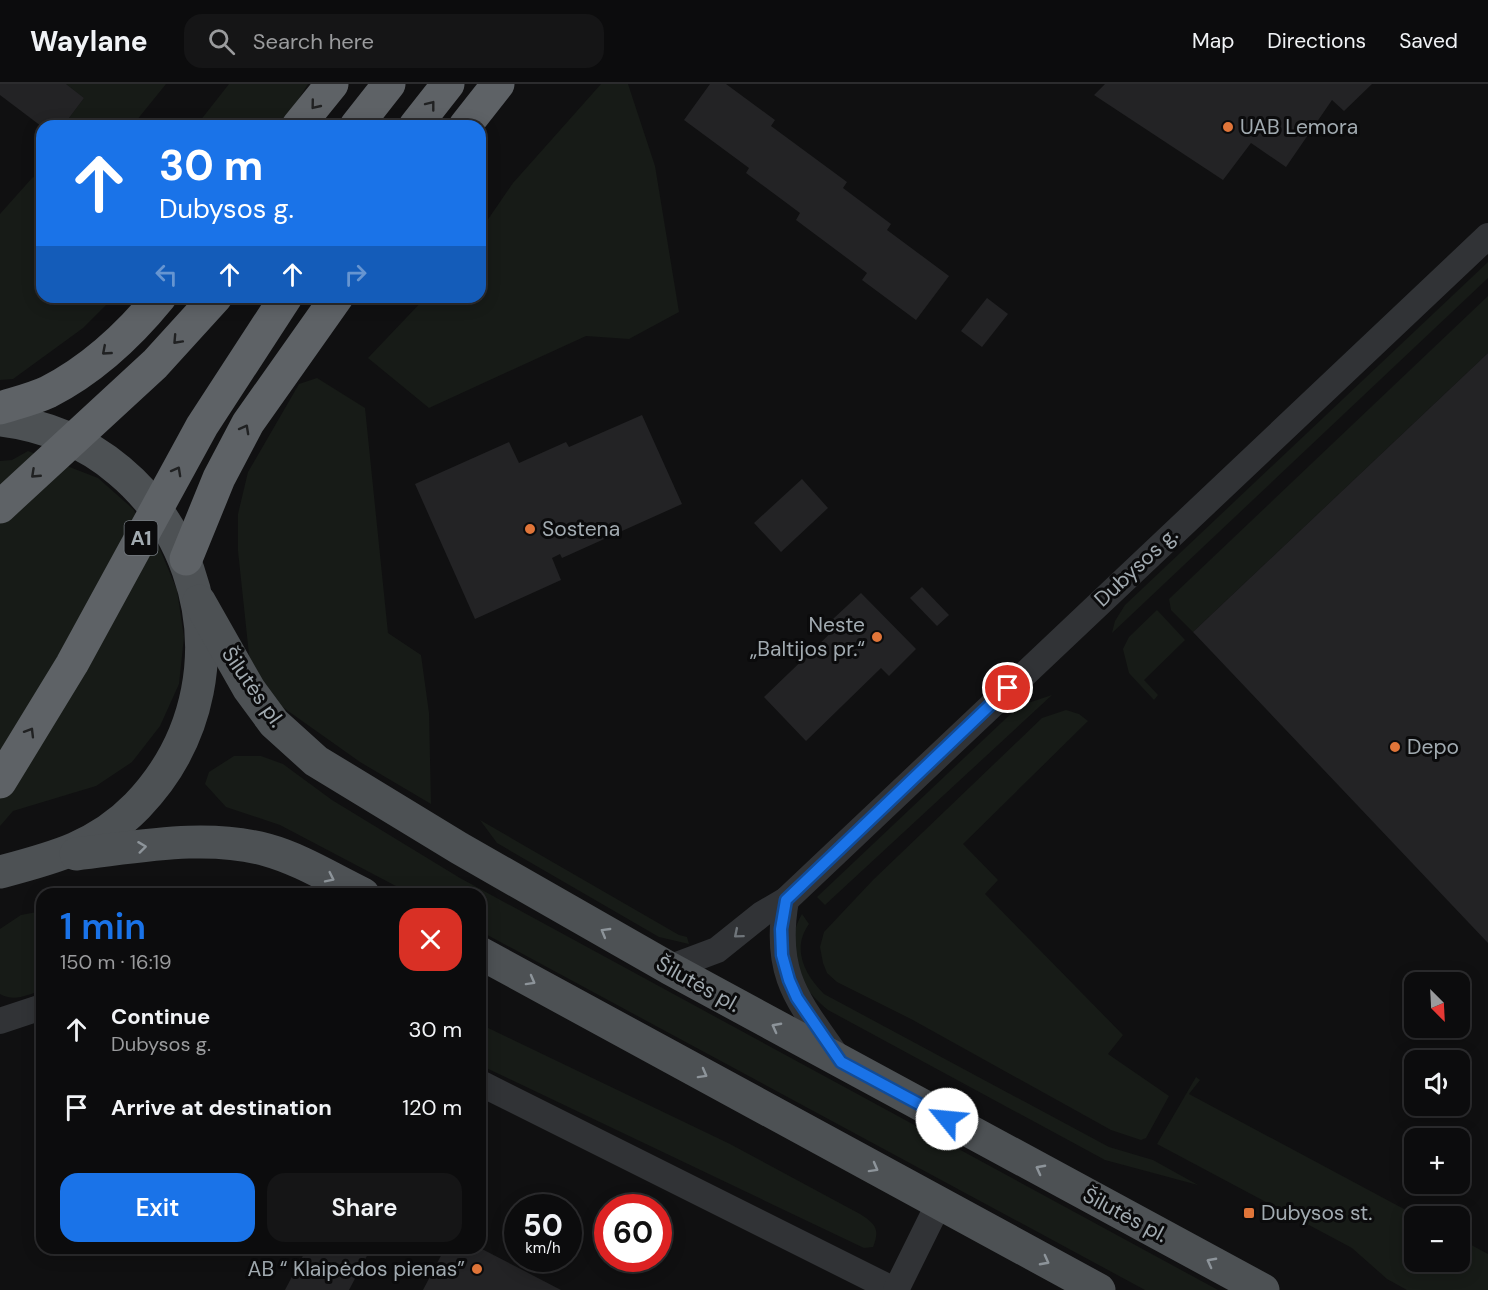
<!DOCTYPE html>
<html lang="en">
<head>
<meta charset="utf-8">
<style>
  body { margin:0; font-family:"DM Sans",sans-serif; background:#151516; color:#f1f3f6; height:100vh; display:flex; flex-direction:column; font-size:22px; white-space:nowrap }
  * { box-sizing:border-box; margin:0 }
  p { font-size:20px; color:#9a9b9d }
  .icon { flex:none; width:33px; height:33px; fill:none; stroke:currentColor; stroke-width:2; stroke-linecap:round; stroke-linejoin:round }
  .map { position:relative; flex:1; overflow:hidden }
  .drawer { position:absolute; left:36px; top:804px; width:450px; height:366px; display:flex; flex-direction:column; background:#0c0c0d; border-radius:18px; box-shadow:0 3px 15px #0003,0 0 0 2px #2c2c2e }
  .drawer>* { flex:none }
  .banner { position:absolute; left:36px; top:36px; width:450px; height:183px; border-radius:18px; box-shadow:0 3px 15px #0003,0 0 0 2px #2c2c2e; background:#1a73e8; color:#fff; overflow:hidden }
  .needle { width:39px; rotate:156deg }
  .fabs { position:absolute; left:1404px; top:888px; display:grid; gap:12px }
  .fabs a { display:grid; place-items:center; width:66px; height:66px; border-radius:12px; background:#0c0c0d; box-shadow:0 3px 15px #0003,0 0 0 2px #2c2c2e; font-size:30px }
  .speed { position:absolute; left:504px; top:1110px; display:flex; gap:12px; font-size:30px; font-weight:700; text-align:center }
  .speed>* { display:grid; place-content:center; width:78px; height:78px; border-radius:50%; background:#0c0c0d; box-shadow:0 3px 15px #0003,0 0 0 2px #2c2c2e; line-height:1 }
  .speed small { font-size:15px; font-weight:400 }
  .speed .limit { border:9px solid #d22; background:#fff; color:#111 }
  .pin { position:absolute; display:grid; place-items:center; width:51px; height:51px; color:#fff; margin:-26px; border:3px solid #fff; border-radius:50%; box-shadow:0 2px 6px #0007 }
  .me { position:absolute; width:66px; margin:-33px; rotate:298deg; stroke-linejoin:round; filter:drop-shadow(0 0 4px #0008) }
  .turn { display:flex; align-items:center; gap:21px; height:126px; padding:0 24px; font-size:27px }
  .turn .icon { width:78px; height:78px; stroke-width:2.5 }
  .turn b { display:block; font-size:42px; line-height:51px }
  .lanes { display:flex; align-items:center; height:57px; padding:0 24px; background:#0003; justify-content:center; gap:30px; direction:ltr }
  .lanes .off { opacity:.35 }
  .round { display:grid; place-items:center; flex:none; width:63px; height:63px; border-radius:18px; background:#151516 }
  .summary { display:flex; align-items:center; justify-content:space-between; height:102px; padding:0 24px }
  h1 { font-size:36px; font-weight:600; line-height:45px; color:#1a73e8 }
  .cta { display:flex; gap:12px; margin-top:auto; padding:12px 24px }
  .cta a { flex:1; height:69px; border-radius:18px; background:#1a73e8; color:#fff; font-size:24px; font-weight:600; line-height:69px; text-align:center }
  .cta a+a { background:#151516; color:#f1f3f6 }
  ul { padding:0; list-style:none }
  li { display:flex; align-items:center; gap:18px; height:78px; padding:0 24px }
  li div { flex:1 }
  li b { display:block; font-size:22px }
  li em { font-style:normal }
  header { display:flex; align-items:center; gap:36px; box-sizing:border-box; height:84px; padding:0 30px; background:#0c0c0d; border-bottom:2px solid #2c2c2e }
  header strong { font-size:28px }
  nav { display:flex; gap:33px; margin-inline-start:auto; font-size:21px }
  .search { width:420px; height:54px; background:#151516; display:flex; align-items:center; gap:15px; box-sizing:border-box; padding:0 21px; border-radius:18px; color:#9a9b9d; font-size:22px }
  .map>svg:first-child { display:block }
  .green { fill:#171b17 }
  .building { fill:#232325 }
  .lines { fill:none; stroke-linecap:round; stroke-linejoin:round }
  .minor { stroke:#313336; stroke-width:26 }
  .major { stroke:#4d5154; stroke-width:33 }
  .highway { stroke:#5e6266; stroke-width:33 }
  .highway-bridge { stroke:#5e6266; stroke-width:33 }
  .oneway { stroke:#202122 }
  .oneway2 { stroke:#8d949a }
  .oneway3 { stroke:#6f757a }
  .route-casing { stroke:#114b97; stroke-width:15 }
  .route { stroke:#1a73e8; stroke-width:10 }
  .poi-dot { fill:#e07539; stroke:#0b0b0c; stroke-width:2 }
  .labels { text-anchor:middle; stroke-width:6; stroke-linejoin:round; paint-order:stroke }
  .shield { fill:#0b0b0c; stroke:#757b80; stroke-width:1.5 }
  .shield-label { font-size:20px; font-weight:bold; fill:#a2abb1 }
  .poi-label { font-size:21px; fill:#a2abb1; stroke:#0b0b0c; text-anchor:start }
  .street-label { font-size:21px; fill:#a2abb1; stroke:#0b0b0c }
</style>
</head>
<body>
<header>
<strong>Waylane</strong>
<div class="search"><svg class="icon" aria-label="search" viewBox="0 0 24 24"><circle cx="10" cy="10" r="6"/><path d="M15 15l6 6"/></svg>Search here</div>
<nav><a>Map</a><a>Directions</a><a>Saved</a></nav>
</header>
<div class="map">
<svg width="1488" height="1206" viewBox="0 0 1488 1206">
  <rect width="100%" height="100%" fill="#101011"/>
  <g class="green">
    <polygon points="66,0 166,0 132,42 63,42 84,14"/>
    <polygon points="229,0 308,0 282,42 196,42"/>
    <polygon points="601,0 628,0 655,82 679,228 629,255 586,252 429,324 368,274 426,213 480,213 480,147 513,99"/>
    <polygon points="33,93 42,99 42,213 114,213 83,244 13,295 0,296 0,130"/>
    <polygon points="1488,178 1488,194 1112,549 1115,537 1125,521"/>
    <polygon points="1488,212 1488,269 1193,548 1171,526 1169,515"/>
    <polygon points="317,294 365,324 388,549 421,571 429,629 431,720 360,678 281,622 250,580 238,467 238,430 248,388 299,300"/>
    <polygon points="28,367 98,394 133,425 159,463 177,506 184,553 179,600 160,642 132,678 96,702 13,727 0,742 0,377 12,376"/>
    <polygon points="1157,526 1185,556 1144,596 1158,611 1154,616 1129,589 1123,565 1129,553"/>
    <polygon points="1052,611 825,821 817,813 1019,622"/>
    <polygon points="1066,626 1079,630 1088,637 963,760 998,796 985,810 1123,951 1108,970 1169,1012 1146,1054 1141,1056 1111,1046 911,935 837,898 827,889 823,879 820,863 824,848 873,796 1042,634"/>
    <polygon points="234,672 261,672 283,680 332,716 460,794 1218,1206 1145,1206 480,847 480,810 411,810 280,741 226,723 205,700 209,688"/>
    <polygon points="480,736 679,851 687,853 689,860 659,853 497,759"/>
    <polygon points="211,802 250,805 250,810 125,810 147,805"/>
    <path d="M 42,827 L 42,906 C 28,911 14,918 0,910 L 0,845 L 21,831 Z"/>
    <path d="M 802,830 L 809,840 C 791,865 805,891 824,910 L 1109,1063 L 1153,1076 L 1198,1101 L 1105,1076 L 828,926 C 797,900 780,869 802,830 Z"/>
    <path d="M 480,940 L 730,1060 L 860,1130 C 876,1140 880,1146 873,1163 L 864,1164 L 480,981 Z"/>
    <polygon points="1196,993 1200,996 1189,1010 1417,1132 1414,1132 1414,1178 1460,1178 1460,1155 1488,1170 1488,1206 1407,1206 1387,1195 1352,1164 1157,1060"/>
  </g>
  <g class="building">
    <polygon points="0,0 66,0 84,14 63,42 41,42 0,11"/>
    <polygon points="710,0 726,0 775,36 771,42 847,98 843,104 891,140 887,146 949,192 916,236 862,196 867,189 796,136 800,129 746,89 749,84 684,36"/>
    <polygon points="1105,0 1372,0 1344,27 1332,16 1286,83 1251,59 1223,96 1094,11"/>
    <polygon points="987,214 1008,230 982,263 961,247"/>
    <polygon points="1488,269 1488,859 1193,548"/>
    <polygon points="642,331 682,420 562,474 560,470 552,474 561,496 475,535 415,400 509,358 519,379 566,358 569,363"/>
    <polygon points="802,395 828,424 781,468 754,439"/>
    <polygon points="922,503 949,531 937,542 910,514"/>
    <polygon points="861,509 916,565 889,592 881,584 806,657 764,613 839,541 833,535"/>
    <polygon points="307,1164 371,1164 349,1206 285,1206"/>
    <polygon points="445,1164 480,1164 561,1206 423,1206"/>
  </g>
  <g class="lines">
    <g class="minor">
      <path d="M 786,816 C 773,891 798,916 838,974"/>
      <polyline points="669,884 717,866 762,830 786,816 1488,152"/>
      <polyline points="0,937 42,923"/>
      <polyline points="480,999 894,1206"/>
      <polyline points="896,1206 939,1119"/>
    </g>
    <g class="major">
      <path d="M 0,336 C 188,358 268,586 137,722 C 97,763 53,774 0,788"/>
      <polyline points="199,517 249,605 274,639 316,677 459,764 669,884 1263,1206"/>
      <path d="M 76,770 C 138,763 206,749 267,766 C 300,775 332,795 363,810"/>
      <polyline points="480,869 1099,1206"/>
    </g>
    <g class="highway">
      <polyline points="298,42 332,0"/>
      <polyline points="356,42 389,0"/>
      <polyline points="415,42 448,0"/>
      <polyline points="465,42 498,0"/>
      <path d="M 0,324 C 16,319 33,315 48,308 C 91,286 129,251 160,213"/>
      <polyline points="186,475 219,394 248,339 337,213"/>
    </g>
    <g class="highway-bridge">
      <polyline points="0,423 155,280 216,213"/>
      <polyline points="0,698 72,580 202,342 286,213"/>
    </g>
  </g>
  <defs><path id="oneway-chevron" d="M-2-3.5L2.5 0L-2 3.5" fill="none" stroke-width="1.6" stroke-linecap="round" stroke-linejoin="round" transform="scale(1.5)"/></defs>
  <g class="oneway">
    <use href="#oneway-chevron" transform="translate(315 21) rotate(129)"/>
    <use href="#oneway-chevron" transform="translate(431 21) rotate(-52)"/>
    <use href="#oneway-chevron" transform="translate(177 256) rotate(133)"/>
    <use href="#oneway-chevron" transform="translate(106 267) rotate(139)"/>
    <use href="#oneway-chevron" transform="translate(245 345) rotate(-61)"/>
    <use href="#oneway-chevron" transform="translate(177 387) rotate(-61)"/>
    <use href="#oneway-chevron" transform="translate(35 390) rotate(137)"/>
    <use href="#oneway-chevron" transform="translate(30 648) rotate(-59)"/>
  </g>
  <g class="oneway2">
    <use href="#oneway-chevron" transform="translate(142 763) rotate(-7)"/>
    <use href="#oneway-chevron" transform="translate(330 794) rotate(26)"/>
    <use href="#oneway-chevron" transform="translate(605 848) rotate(-150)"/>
    <use href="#oneway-chevron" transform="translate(531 897) rotate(29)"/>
    <use href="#oneway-chevron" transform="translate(776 943) rotate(-152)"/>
    <use href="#oneway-chevron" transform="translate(703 990) rotate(29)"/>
    <use href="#oneway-chevron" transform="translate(874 1084) rotate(29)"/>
    <use href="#oneway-chevron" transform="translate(1040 1085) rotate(-152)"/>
    <use href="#oneway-chevron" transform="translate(1045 1177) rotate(28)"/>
    <use href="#oneway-chevron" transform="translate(1211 1178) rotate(-152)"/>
  </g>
  <use class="oneway3" href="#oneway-chevron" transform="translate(738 850) rotate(140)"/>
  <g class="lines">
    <defs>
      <polyline id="route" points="947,1035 841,978 797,914 789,896 782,871 781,845 786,816 1008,604"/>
    </defs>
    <use href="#route" class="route-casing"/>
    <use href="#route" class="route"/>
  </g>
  <g class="poi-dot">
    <circle cx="1228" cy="43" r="6"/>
    <circle cx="530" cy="445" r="6"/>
    <circle cx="877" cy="553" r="6"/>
    <circle cx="1395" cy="663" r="6"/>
    <rect x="1243" y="1123" width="12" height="12" rx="3"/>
    <circle cx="477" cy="1185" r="6"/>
  </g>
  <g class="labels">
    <rect class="shield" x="124.5" y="437" width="33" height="34" rx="4.5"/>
    <g class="shield-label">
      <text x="141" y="461">A1</text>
    </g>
    <g class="poi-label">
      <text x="1240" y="50">UAB Lemora</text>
      <text x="542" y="452">Sostena</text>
      <text x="865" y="548" text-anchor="end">Neste<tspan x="865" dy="24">„Baltijos pr.“</tspan></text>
      <text x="1407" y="670">Depo</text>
      <text x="1261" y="1136">Dubysos st.</text>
      <text x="465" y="1192" text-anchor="end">AB “ Klaipėdos pienas”</text>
    </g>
    <g class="street-label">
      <text transform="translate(1136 483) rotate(-43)" y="7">Dubysos g.</text>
      <text transform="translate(253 603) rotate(55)" y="7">Šilutės pl.</text>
      <text transform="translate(698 900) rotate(29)" y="7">Šilutės pl.</text>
      <text transform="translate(1125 1131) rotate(28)" y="7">Šilutės pl.</text>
    </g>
  </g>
</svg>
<div class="fabs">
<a><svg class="needle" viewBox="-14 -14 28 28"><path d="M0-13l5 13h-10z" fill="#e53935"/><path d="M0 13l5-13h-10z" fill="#9a9b9d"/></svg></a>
<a><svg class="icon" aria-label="sound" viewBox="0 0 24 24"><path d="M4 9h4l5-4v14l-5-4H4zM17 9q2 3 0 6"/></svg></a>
<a>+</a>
<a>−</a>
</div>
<div class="speed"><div>50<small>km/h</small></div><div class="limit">60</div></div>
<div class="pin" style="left:1008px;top:604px;background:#d93025"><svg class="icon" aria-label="arrive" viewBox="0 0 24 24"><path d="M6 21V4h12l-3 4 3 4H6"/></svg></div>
<svg class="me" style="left:947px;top:1035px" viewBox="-20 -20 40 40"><circle r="19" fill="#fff"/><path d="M0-13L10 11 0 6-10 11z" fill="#1a73e8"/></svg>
<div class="banner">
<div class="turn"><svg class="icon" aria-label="ahead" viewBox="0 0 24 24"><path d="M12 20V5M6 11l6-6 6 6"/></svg><div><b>30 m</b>Dubysos g.</div></div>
<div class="lanes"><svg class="icon off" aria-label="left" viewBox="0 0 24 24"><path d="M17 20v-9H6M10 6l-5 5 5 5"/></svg><svg class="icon" aria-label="ahead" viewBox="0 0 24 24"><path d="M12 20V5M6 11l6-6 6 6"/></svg><svg class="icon" aria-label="ahead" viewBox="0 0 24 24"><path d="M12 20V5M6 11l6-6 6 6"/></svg><svg class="icon off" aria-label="right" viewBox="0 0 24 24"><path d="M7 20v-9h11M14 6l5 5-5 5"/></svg></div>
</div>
<section class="drawer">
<div class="summary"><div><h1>1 min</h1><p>150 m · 16:19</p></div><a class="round" style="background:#d93025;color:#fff"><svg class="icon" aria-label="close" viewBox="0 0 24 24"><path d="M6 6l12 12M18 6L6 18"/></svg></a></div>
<ul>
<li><svg class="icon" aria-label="ahead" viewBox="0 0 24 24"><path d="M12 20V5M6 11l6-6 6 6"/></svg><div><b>Continue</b><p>Dubysos g.</p></div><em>30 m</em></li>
<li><svg class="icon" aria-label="arrive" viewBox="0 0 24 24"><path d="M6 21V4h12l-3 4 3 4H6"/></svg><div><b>Arrive at destination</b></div><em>120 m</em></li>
</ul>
<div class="cta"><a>Exit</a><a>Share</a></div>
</section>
</div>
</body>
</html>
